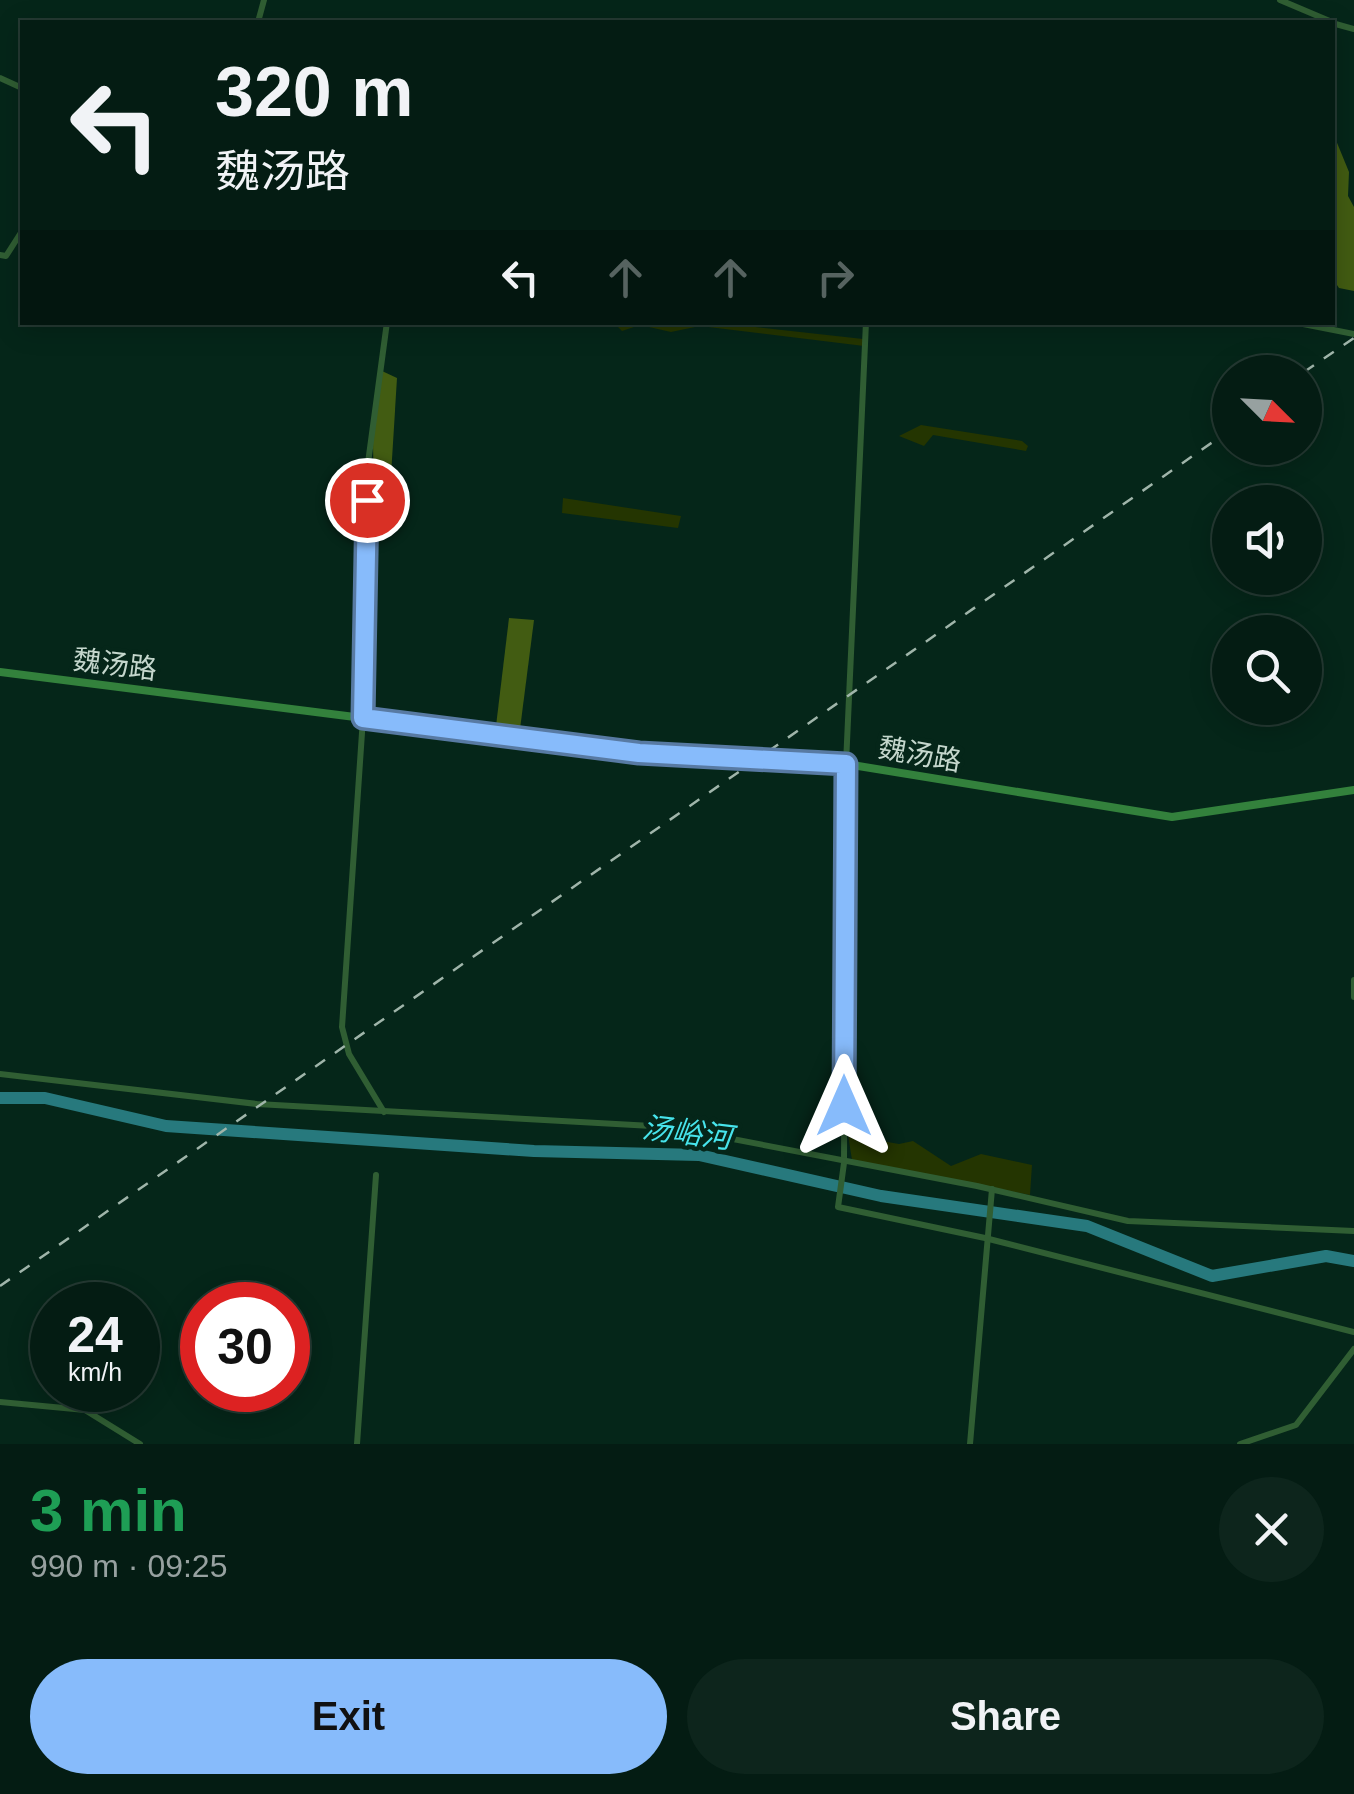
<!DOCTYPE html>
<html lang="en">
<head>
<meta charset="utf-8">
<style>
  body { margin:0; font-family:Helvetica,"Noto Sans SC",sans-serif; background:#0d251c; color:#f1f3f6; height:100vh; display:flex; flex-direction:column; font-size:38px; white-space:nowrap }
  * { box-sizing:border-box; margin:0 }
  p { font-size:32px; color:#97a1a0 }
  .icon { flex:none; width:55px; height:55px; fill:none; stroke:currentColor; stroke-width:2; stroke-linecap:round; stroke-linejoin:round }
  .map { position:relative; height:1444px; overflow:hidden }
  .side { display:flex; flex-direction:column; background:#041c13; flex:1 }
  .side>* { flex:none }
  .banner { position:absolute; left:20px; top:20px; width:1315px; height:305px; border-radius:0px; box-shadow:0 5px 25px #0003,0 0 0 2px #253a33; background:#041c13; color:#f1f3f6; overflow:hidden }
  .needle { width:65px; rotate:114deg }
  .tools { position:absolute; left:1212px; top:355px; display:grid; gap:20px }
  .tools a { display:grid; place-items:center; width:110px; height:110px; border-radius:50%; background:#041c13; box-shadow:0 5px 25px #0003,0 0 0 2px #253a33; font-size:50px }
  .speed { position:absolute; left:30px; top:1282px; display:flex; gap:20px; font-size:50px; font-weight:700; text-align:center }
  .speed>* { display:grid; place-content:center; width:130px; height:130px; border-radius:50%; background:#041c13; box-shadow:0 5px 25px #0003,0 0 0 2px #253a33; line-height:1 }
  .speed small { font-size:25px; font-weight:400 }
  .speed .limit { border:15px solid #d22; background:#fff; color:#111 }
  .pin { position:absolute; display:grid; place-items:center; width:85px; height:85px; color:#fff; margin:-42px; border:5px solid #fff; border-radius:50%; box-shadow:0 2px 10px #0007 }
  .me { position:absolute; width:110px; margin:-55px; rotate:0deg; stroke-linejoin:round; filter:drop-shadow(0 0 8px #0008) }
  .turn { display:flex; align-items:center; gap:35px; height:210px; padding:0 30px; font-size:45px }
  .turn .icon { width:130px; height:130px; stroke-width:2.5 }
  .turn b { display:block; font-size:70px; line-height:85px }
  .lanes { display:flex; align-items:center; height:95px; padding:0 30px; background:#0003; justify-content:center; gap:50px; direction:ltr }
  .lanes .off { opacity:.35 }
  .round { display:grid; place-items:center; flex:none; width:105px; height:105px; border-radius:52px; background:#0d251c }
  .headline { display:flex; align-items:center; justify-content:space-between; height:170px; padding:0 30px }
  h1 { font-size:60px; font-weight:800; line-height:75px; color:#1e9e55 }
  .primary-button { display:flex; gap:20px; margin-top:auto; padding:20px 30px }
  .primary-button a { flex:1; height:115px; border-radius:60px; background:#87bbfb; color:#111; font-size:40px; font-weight:800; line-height:115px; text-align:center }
  .primary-button a+a { background:#0d251c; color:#f1f3f6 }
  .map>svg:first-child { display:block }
  .green { fill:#243501 }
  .forest { fill:#425c12 }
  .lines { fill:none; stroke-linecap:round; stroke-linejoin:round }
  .river { stroke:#27797d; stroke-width:12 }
  .street { stroke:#305e33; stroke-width:6 }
  .secondary { stroke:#33813c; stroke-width:8 }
  .rail { stroke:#a0b5aa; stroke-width:2.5; stroke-dasharray:12 12; stroke-linecap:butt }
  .route-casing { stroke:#587aa3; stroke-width:25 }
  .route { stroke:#87bbfb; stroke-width:18 }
  .labels { text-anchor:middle; stroke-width:9; stroke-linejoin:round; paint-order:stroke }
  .street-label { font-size:28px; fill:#c5d7cd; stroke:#052619 }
  .water-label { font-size:30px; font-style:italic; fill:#47e4ec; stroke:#052619 }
</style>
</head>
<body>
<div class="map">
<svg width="1354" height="1444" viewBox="0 0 1354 1444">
  <rect width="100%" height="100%" fill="#052619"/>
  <g class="green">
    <polygon points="614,323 662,327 665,323 720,323 863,339 864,346 700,326 671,332 640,325 622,331"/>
    <polygon points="921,425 1022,441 1028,446 1026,451 933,435 924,446 899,436"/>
    <polygon points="563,498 681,516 678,528 562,513"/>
    <polygon points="848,1135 899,1144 913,1141 951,1166 981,1154 1032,1165 1030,1195 852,1160"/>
  </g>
  <g class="forest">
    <polygon points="1333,133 1349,172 1348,196 1354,207 1354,291 1339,288 1333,279"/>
    <polygon points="382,371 397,378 389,508 374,507 373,442"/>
    <polygon points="509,618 534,620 520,729 496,726"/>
  </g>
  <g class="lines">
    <polyline class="river" points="0,1098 45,1098 166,1126 534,1151 699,1155 881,1196 1087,1226 1212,1276 1326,1256 1354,1261"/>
    <g class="street">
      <polyline points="1280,0 1332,22"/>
      <polyline points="258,22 264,0"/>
      <polyline points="1332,23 1354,29"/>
      <polyline points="0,78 22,88"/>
      <polyline points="0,255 6,256 22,231"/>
      <polyline points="866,322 846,764 844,1163 838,1207 985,1238 1354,1332"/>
      <polyline points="1293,322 1354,334"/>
      <polyline points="1354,997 1354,980"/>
      <polyline points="0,1074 257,1104 670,1127 977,1186 1128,1221 1354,1231"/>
      <polyline points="384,1112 349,1054 342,1027 363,718 368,463 387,322"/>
      <polyline points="0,1402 85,1410 140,1444"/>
      <polyline points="357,1444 376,1175"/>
      <polyline points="970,1444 992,1189"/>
      <polyline points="1240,1444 1296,1425 1354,1349"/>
    </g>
    <polyline class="secondary" points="0,672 639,753 846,764 1172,817 1354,790"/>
    <g class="rail">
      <polyline points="1304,372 1354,338"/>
      <polyline points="0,1286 1230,430"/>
    </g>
  </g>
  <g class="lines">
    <defs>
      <polyline id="route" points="367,500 363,718 639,753 846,764 844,1106"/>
    </defs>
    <use href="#route" class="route-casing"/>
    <use href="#route" class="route"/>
  </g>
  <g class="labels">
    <g class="street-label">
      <text transform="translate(115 664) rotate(7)" y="10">魏汤路</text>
      <text transform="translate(920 754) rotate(10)" y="10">魏汤路</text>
    </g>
    <g class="water-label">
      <text transform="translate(687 1133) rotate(7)" y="10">汤峪河</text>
    </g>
  </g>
</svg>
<div class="tools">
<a><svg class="needle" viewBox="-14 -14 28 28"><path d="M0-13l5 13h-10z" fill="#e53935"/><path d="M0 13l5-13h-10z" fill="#97a1a0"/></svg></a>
<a><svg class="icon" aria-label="sound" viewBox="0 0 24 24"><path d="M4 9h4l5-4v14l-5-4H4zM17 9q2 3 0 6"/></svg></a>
<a><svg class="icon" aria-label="search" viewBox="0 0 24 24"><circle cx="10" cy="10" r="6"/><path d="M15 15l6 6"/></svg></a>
</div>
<div class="speed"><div>24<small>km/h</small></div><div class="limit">30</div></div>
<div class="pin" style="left:367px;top:500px;background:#d93025"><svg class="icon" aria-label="arrive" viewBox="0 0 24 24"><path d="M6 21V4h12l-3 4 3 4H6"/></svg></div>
<svg class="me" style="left:844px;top:1106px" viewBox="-20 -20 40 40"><path d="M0-17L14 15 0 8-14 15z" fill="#87bbfb" stroke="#fff" stroke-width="4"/></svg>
<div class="banner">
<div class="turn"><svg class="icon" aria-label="left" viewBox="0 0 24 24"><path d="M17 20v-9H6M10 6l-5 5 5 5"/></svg><div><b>320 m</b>魏汤路</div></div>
<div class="lanes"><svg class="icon" aria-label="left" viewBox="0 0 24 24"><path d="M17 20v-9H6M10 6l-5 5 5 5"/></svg><svg class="icon off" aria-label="ahead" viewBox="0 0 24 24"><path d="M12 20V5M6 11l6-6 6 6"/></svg><svg class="icon off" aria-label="ahead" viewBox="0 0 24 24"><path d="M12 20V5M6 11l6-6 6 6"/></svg><svg class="icon off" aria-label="right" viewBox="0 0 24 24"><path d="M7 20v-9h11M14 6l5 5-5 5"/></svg></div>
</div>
</div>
<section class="side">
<div class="headline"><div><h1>3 min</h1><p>990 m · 09:25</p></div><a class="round"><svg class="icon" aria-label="close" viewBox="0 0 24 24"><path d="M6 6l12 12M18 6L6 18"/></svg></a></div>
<div class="primary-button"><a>Exit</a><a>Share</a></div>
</section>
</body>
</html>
